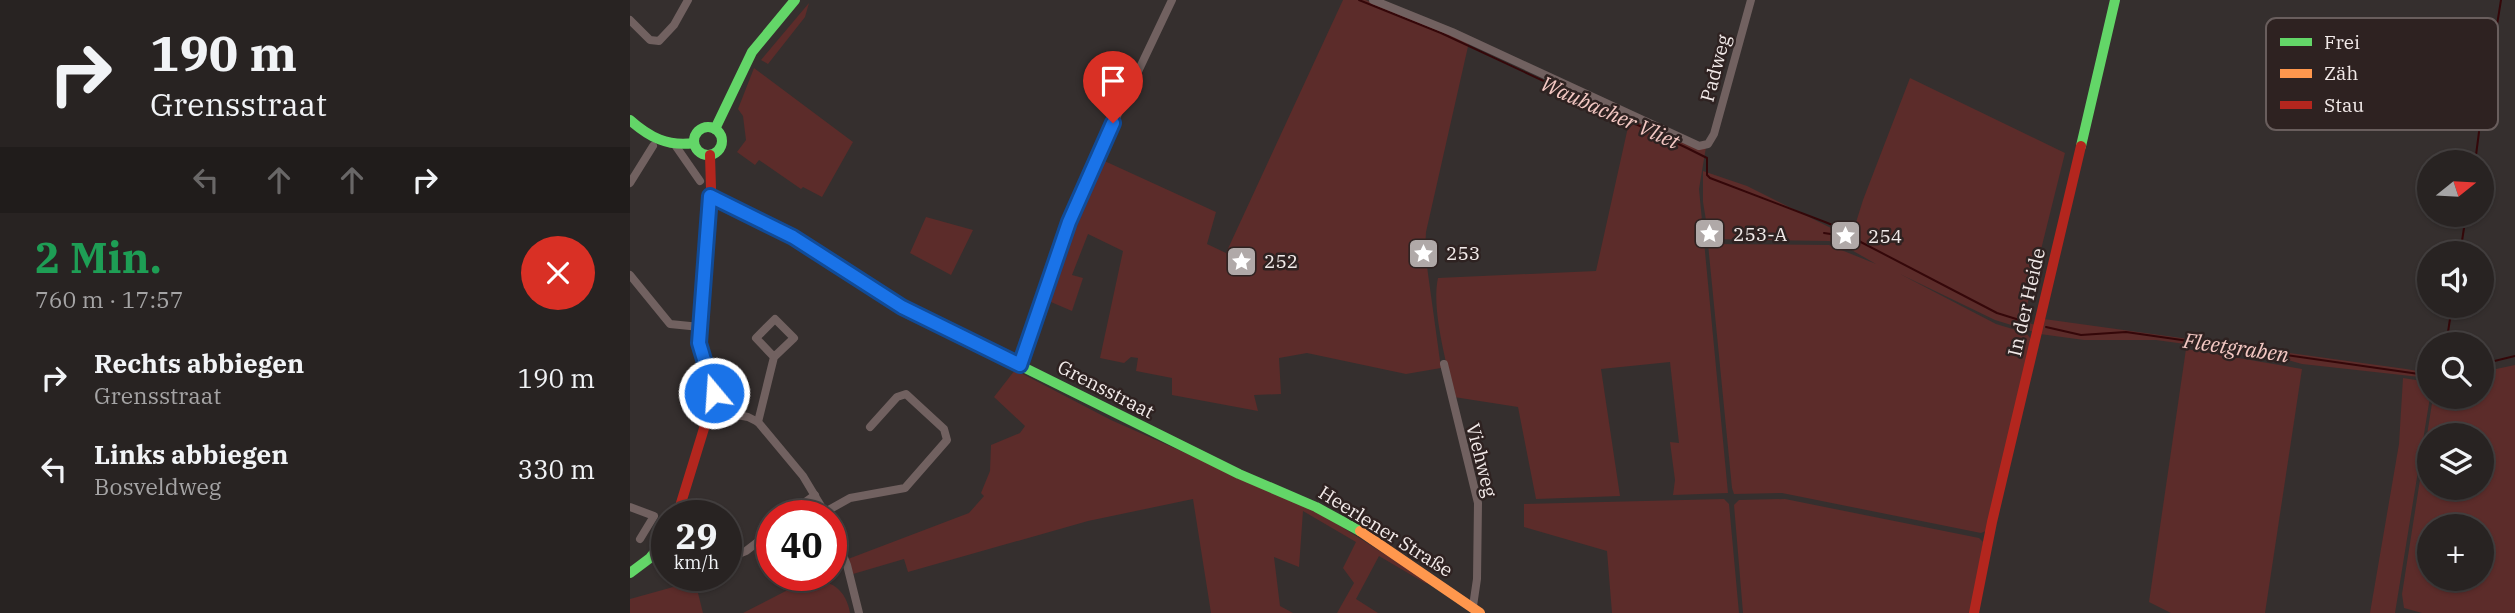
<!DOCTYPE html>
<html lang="de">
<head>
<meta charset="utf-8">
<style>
  body { margin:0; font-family:"IBM Plex Serif",serif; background:#342f2f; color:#f1f3f6; height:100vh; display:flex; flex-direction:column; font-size:26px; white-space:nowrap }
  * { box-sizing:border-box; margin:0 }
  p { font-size:23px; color:#a5a4a5 }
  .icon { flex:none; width:38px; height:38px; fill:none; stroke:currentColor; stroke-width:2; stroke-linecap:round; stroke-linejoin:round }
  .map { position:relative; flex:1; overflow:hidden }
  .side { display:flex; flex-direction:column; background:#282322; width:630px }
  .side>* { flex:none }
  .hud { background:#282322; color:#f1f3f6; overflow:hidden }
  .needle { width:46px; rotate:72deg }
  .buttons { position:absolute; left:1787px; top:150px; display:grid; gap:14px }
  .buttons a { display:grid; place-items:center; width:77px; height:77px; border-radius:50%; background:#282322; box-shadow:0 2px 5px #0004,0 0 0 2px #444040; font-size:35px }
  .speed { position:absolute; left:21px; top:500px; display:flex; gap:14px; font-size:35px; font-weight:700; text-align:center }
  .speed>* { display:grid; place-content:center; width:91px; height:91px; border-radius:50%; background:#282322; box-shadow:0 2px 5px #0004,0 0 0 2px #444040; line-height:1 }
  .speed small { font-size:18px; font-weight:400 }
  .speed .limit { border:10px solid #d22; background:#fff; color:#111 }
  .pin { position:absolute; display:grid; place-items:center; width:60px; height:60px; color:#fff; margin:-72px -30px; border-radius:50% 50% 50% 0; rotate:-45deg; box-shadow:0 0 7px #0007 }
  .pin .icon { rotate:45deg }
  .me { position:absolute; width:77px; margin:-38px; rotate:342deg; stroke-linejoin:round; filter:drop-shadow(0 0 5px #0008) }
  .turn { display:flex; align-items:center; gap:24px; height:147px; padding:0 35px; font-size:32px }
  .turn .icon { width:91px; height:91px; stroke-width:2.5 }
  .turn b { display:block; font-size:49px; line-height:60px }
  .lanes { display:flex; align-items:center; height:66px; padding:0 35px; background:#0003; justify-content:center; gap:35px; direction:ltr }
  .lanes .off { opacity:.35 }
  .round { display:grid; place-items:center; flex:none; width:74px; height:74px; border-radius:37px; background:#342f2f }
  .headline { display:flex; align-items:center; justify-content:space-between; height:119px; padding:0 35px }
  h1 { font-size:42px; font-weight:800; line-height:52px; color:#1e9e55 }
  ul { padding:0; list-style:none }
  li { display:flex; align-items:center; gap:21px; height:91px; padding:0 35px }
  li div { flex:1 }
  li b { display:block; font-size:26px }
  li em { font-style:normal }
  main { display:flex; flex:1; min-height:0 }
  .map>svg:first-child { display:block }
  .green { fill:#5c2c2a; fill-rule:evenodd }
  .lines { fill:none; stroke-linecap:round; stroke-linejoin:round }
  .stream { stroke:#340709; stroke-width:2 }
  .street { stroke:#716160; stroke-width:8 }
  .fast { stroke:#63d668; stroke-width:10 }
  .slow { stroke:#ff974d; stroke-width:10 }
  .jam { stroke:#b3261e; stroke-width:10 }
  .route-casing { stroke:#114b97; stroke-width:18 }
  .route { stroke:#1a73e8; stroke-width:12 }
  .labels { text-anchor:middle; stroke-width:5; stroke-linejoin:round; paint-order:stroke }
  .street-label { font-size:19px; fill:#f2eae9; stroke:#2e2221 }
  .poi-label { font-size:19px; fill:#f2eae9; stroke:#2e2221; text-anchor:start }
  .water-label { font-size:21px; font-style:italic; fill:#f4c8c3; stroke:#2e2221 }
  .key { fill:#2e2221; stroke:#695e5d; stroke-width:2 }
  .key-label { font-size:19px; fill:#f2eae9 }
</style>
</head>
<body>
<main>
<section class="side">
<div class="hud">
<div class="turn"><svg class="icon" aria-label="right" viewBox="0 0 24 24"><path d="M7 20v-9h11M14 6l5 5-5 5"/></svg><div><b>190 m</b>Grensstraat</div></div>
<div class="lanes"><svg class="icon off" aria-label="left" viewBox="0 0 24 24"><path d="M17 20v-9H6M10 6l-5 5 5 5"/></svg><svg class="icon off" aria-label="ahead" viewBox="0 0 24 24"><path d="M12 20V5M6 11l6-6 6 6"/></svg><svg class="icon off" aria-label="ahead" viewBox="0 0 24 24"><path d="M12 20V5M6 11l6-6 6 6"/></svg><svg class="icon" aria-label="right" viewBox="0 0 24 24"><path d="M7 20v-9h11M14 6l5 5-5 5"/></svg></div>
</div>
<div class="headline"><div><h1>2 Min.</h1><p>760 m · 17:57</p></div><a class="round" style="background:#d93025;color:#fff"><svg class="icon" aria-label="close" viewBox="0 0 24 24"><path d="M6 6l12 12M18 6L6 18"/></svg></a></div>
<ul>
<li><svg class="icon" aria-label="right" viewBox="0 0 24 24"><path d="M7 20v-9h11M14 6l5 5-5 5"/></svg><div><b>Rechts abbiegen</b><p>Grensstraat</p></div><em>190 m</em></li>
<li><svg class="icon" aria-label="left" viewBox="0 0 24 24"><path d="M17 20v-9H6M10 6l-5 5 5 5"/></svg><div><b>Links abbiegen</b><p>Bosveldweg</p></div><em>330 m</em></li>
</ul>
</section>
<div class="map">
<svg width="1885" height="613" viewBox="0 0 1885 613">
  <rect width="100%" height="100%" fill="#352f2e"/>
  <g class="green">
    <polygon points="713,0 736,0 839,42 796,232 795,252 811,368 776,374 677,353 649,358 651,394 624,395 628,411 542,395 542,378 506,371 508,358 501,357 494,363 470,358 493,251 458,234 442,275 453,278 442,311 414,299 468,158 586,212 577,244 596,253"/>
    <polygon points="179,3 175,17 138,64 131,60"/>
    <polygon points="124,68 223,142 192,197 173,187 171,189 129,160 125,165 107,152 116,140 113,116 108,109"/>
    <polygon points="1280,78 1435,153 1393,322 1406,325 1404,332 1365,320 1270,274 1366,324 1396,333 1401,339 1356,531 1351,533 1152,493 1104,494 1102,488 1078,244 1199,245 1246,264 1218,248 1233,200"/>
    <path d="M 1000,118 L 1076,147 L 1069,189 L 1098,493 L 1043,495 L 1045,480 L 1040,442 L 1049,443 L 1040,362 L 971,369 L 990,496 L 906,499 L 888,407 L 824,397 C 817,364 801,310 808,278 L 966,271 Z"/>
    <polygon points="1073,171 1117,186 1217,236 1215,246 1199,241 1079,239 1073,202"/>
    <polygon points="296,217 343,230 321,275 280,253"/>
    <polygon points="1414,319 1776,369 1799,373 1799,378 1672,364 1643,356 1526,340 1454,340 1410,334"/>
    <polygon points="1556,349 1672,369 1635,613 1541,613 1519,602"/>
    <path d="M 1885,365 L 1885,613 L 1792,613 L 1774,608 L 1772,594 L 1803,397 L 1852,397 L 1852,372 ZM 1799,436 L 1852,436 L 1852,488 L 1799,488 ZM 1799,527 L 1852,527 L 1852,579 L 1799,579 Z"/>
    <polygon points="385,370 481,420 688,512 802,584 795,583 749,556 726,599 748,613 707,613 724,583 713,568 726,542 673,511 669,567 644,557 650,606 663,613 581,613 563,499 458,521 278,572 274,559 223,574 218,559 339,513 354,496 351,493 360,471 361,445 390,433 395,426 364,397"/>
    <polygon points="1773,378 1799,382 1800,397 1765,613 1740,613 1769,444"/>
    <polygon points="1094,499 1099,504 1109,613 982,613 977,551 894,527 894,504"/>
    <polygon points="1155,499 1349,538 1353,542 1342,613 1113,613 1104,505 1109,500"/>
    <path d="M 179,579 C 202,580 216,590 220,613 L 113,613 Z"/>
    <polygon points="65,581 73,613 0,613 0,599"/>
  </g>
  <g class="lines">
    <g class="stream">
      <polyline points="729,0 811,33 1057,148 1077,158 1077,175 1080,178 1195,222 1212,229 1214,236"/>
      <polyline points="1852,118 1871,0"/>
      <polyline points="1845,163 1849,132"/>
      <polyline points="1194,233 1214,236"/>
      <polyline points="1225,239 1367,313 1399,323"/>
      <polyline points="1830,254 1836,215"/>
      <polyline points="1416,327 1451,335 1496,332 1796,375"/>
      <polyline points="1816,345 1822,306"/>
      <polyline points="1852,364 1885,356"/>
    </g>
    <g class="street">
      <polyline points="743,0 822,32 1069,146 1078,144 1084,134 1121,0"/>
      <polyline points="0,20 20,40 29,41 44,25 58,0"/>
      <polyline points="45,145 70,181"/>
      <polyline points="0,183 23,146"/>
      <polyline points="0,275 40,324 70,327"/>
      <polyline points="814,364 848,503 847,579 843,606"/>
      <polyline points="390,365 456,181 542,0"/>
      <polyline points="80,410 118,417 128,422 173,476 197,516"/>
      <polyline points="128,422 144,357 126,338 145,319 164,338 144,357"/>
      <polyline points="0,507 24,516 10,539"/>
      <polyline points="195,512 220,498 275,488 317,440 314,429 276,394 267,397 240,427"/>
      <polyline points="156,516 185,495"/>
      <polyline points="201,526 217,565 229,613"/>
      <polyline points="96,559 116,551 142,531"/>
    </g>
    <g class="fast">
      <path d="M 0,120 C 19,137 38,147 64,143"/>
      <circle cx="78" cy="141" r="14"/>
      <polyline points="85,129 122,52 165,0"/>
      <polyline points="1451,146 1485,0"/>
      <polyline points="80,196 163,237 272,307 609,474 686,507 730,531"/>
      <polyline points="0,573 20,558 37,537"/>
    </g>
    <polyline class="slow" points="730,531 850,613"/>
    <g class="jam">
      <polyline points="47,516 84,396 69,338 81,189 80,155"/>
      <polyline points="1344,613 1362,522 1451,146"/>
    </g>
  </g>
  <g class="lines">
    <defs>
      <polyline id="route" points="84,393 69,343 80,196 163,237 272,307 390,365 439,222 483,123"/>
    </defs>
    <use href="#route" class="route-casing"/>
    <use href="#route" class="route"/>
  </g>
  <defs>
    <symbol id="sight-square" viewBox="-11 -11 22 22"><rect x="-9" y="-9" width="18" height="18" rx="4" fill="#b0a9a8" stroke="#2e2221"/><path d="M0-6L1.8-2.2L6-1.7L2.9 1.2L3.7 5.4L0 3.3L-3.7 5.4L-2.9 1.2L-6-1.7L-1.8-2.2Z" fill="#fff"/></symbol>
  </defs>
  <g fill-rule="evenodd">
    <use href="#sight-square" x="1062" y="216" width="35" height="35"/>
    <use href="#sight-square" x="1198" y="218" width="35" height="35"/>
    <use href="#sight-square" x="776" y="236" width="35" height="35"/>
    <use href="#sight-square" x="594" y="244" width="35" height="35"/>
  </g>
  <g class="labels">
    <g class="street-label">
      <text transform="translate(1085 68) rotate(-75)" y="7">Padweg</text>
      <text transform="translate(1396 302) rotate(-77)" y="7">In der Heide</text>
      <text transform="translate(476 389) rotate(27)" y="7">Grensstraat</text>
      <text transform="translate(852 460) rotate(76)" y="7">Viehweg</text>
      <text transform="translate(756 531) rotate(32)" y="7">Heerlener Straße</text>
    </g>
    <g class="poi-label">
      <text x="1103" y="241">253-A</text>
      <text x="1238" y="243">254</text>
      <text x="816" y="260">253</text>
      <text x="634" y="268">252</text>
    </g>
    <g class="water-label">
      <text transform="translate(980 113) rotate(24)" y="7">Waubacher Vliet</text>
      <text transform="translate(1606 348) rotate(8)" y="7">Fleetgraben</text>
    </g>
  </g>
  <rect x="1636" y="18" width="232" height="112" rx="10" class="key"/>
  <rect x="1650" y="38" width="32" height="8" fill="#63d668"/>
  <rect x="1650" y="69" width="32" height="9" fill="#ff974d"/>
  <rect x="1650" y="101" width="32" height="8" fill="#b3261e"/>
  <g class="key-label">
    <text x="1694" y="49">Frei</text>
    <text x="1694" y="80">Zäh</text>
    <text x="1694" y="112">Stau</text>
  </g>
</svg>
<div class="buttons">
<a><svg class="needle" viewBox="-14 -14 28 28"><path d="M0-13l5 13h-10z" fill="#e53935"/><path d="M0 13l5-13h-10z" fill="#a5a4a5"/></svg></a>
<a><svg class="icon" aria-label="sound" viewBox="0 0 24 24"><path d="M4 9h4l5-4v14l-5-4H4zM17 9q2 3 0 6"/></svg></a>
<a><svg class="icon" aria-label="search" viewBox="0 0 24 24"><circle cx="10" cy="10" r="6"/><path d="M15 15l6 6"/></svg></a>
<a><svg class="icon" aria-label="layers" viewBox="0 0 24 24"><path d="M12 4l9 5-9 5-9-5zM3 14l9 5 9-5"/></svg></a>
<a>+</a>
</div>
<div class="speed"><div>29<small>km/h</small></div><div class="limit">40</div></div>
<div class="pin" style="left:483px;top:123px;background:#d93025"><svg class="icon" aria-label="arrive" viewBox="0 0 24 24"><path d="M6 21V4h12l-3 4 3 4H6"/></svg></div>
<svg class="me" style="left:84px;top:393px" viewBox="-20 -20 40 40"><circle r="17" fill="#1a73e8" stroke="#fff" stroke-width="3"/><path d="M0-11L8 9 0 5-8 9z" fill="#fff"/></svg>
</div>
</main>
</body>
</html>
